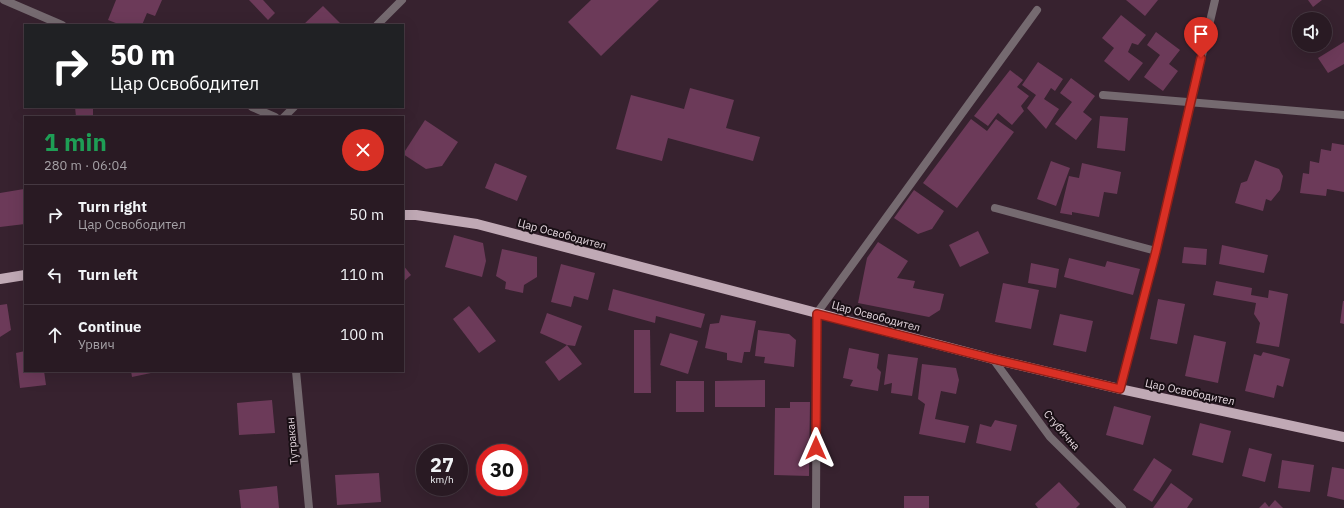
<!DOCTYPE html>
<html lang="en">
<head>
<meta charset="utf-8">
<style>
  body { margin:0; font-family:"IBM Plex Sans",sans-serif; background:#31232b; color:#f1f3f6; height:100vh; display:flex; flex-direction:column; font-size:15px; white-space:nowrap }
  * { box-sizing:border-box; margin:0 }
  p { font-size:13px; color:#a5a1a6 }
  .icon { flex:none; width:22px; height:22px; fill:none; stroke:currentColor; stroke-width:2; stroke-linecap:round; stroke-linejoin:round }
  .map { position:relative; flex:1; overflow:hidden }
  .panel { position:absolute; left:24px; top:116px; width:380px; height:256px; display:flex; flex-direction:column; background:#291a23; border-radius:0px; box-shadow:0 4px 16px #0002,0 0 0 1px #453841 }
  .panel>* { flex:none }
  .guide { position:absolute; left:24px; top:24px; width:380px; height:84px; border-radius:0px; box-shadow:0 4px 16px #0002,0 0 0 1px #453841; background:#202124; color:#fff; overflow:hidden }
  .controls { position:absolute; left:1292px; top:12px; display:grid; gap:8px }
  .controls a { display:grid; place-items:center; width:40px; height:40px; border-radius:50%; background:#291a23; box-shadow:0 4px 16px #0002,0 0 0 1px #453841; font-size:20px }
  .speed { position:absolute; left:416px; top:444px; display:flex; gap:8px; font-size:20px; font-weight:700; text-align:center }
  .speed>* { display:grid; place-content:center; width:52px; height:52px; border-radius:50%; background:#291a23; box-shadow:0 4px 16px #0002,0 0 0 1px #453841; line-height:1 }
  .speed small { font-size:10px; font-weight:400 }
  .speed .limit { border:6px solid #d22; background:#fff; color:#111 }
  .pin { position:absolute; display:grid; place-items:center; width:34px; height:34px; color:#fff; margin:-41px -17px; border-radius:50% 50% 50% 0; rotate:-45deg; box-shadow:0 0 4px #0007 }
  .pin .icon { rotate:45deg }
  .me { position:absolute; width:44px; margin:-22px; rotate:0deg; stroke-linejoin:round; filter:drop-shadow(0 0 3px #0008) }
  .turn { display:flex; align-items:center; gap:14px; height:84px; padding:0 20px; font-size:18px }
  .turn .icon { width:52px; height:52px; stroke-width:2.5 }
  .turn b { display:block; font-size:28px; line-height:34px }
  .round { display:grid; place-items:center; flex:none; width:42px; height:42px; border-radius:21px; background:#31232b }
  .overview { display:flex; align-items:center; justify-content:space-between; height:68px; padding:0 20px }
  h1 { font-size:24px; font-weight:800; line-height:30px; color:#1e9e55 }
  ul { padding:0; list-style:none }
  li { display:flex; align-items:center; gap:12px; height:60px; padding:0 20px; border-top:1px solid #453841 }
  li div { flex:1 }
  li b { display:block; font-size:15px }
  li em { font-style:normal }
  .map>svg:first-child { display:block }
  .building { fill:#6c3a59 }
  .lines { fill:none; stroke-linecap:round; stroke-linejoin:round }
  .street { stroke:#756a70; stroke-width:8 }
  .primary { stroke:#c0a9b5; stroke-width:10 }
  .route-casing { stroke:#8d1f18; stroke-width:10 }
  .route { stroke:#d93025; stroke-width:7 }
  .labels { text-anchor:middle; stroke-width:4; stroke-linejoin:round; paint-order:stroke }
  .street-label { font-size:11px; fill:#e4d6de; stroke:#190f15 }
</style>
</head>
<body>
<div class="map">
<svg width="1344" height="508" viewBox="0 0 1344 508">
  <rect width="100%" height="100%" fill="#37222f"/>
  <g class="building">
    <polygon points="116,0 162,0 155,16 147,13 142,25 121,25 108,20"/>
    <polygon points="249,0 263,0 275,13 268,20"/>
    <polygon points="591,0 659,0 601,56 568,22"/>
    <polygon points="1126,0 1158,0 1145,16"/>
    <polygon points="1308,0 1322,0 1313,7"/>
    <polygon points="323,6 342,25 303,25"/>
    <polygon points="1121,15 1146,35 1138,45 1132,43 1128,52 1143,63 1129,81 1104,61 1114,48 1102,38"/>
    <polygon points="1156,32 1180,50 1169,64 1178,71 1163,91 1144,77 1160,55 1147,45"/>
    <polygon points="1344,42 1344,64 1328,73 1318,58"/>
    <polygon points="1038,62 1063,79 1055,91 1051,88 1044,99 1059,109 1046,129 1027,108 1036,95 1022,85"/>
    <polygon points="1010,70 1023,80 1017,87 1029,96 1021,106 1024,111 1012,125 998,113 988,126 974,116"/>
    <polygon points="1071,78 1095,96 1083,112 1092,119 1076,140 1055,124 1072,102 1060,93"/>
    <polygon points="690,88 734,100 726,128 760,137 753,161 668,138 662,161 616,149 631,95 684,109"/>
    <polygon points="75,107 93,107 93,117 76,117"/>
    <polygon points="1100,116 1128,118 1125,151 1097,148"/>
    <polygon points="971,119 987,131 996,119 1014,132 957,208 923,183"/>
    <polygon points="425,120 458,142 442,166 426,169 403,154"/>
    <polygon points="1332,143 1344,145 1344,192 1327,189 1326,196 1300,193 1303,173 1309,174 1310,161 1319,163 1321,149 1331,151"/>
    <polygon points="1255,160 1279,169 1283,176 1280,190 1271,201 1266,199 1263,211 1235,203 1241,183 1247,181"/>
    <polygon points="1051,161 1070,168 1056,206 1037,199"/>
    <polygon points="495,163 527,176 517,201 485,188"/>
    <polygon points="1082,163 1121,172 1117,194 1104,192 1099,217 1072,212 1072,215 1060,213 1069,176 1079,178"/>
    <polygon points="24,189 25,224 0,227 0,193"/>
    <polygon points="914,190 944,211 932,229 918,234 894,218"/>
    <polygon points="978,231 989,253 960,267 949,245"/>
    <polygon points="454,235 483,243 486,261 482,277 445,267"/>
    <polygon points="878,242 908,261 897,278 915,281 913,288 944,294 940,310 929,317 858,303 867,258"/>
    <polygon points="1222,245 1268,255 1264,273 1219,264"/>
    <polygon points="1184,247 1207,249 1206,265 1182,263"/>
    <polygon points="502,249 537,257 537,277 524,285 523,293 505,289 506,282 496,276"/>
    <polygon points="1069,258 1105,267 1107,261 1140,269 1133,295 1064,277"/>
    <polygon points="1031,263 1059,269 1056,288 1028,283"/>
    <polygon points="561,264 595,273 588,300 574,296 571,307 551,302"/>
    <polygon points="403,265 411,275 403,282"/>
    <polygon points="1216,281 1252,288 1251,295 1268,298 1269,290 1288,294 1279,347 1256,343 1260,323 1254,314 1256,303 1213,295"/>
    <polygon points="1003,283 1039,290 1031,329 995,322"/>
    <polygon points="613,289 705,314 701,328 656,316 655,323 608,310"/>
    <polygon points="1158,299 1185,304 1177,344 1150,339"/>
    <polygon points="1343,301 1344,301 1344,324 1340,323"/>
    <polygon points="7,304 11,330 0,337 0,305"/>
    <polygon points="469,306 496,341 479,353 453,319"/>
    <polygon points="547,313 582,326 575,346 567,345 540,333"/>
    <polygon points="1060,314 1093,321 1086,352 1053,345"/>
    <polygon points="721,315 756,321 750,352 744,352 742,363 727,360 727,353 705,348 710,324 719,323"/>
    <polygon points="634,330 650,330 651,393 634,393"/>
    <polygon points="758,330 789,334 796,340 794,367 764,363 765,357 755,356"/>
    <polygon points="670,333 698,341 688,374 660,365"/>
    <polygon points="1194,335 1226,342 1218,383 1185,376"/>
    <polygon points="567,345 582,364 559,381 545,362"/>
    <polygon points="849,348 879,354 877,368 881,372 878,391 850,386 853,380 843,378"/>
    <polygon points="25,351 25,371 44,371 46,385 20,388 16,353"/>
    <polygon points="1263,352 1290,359 1283,387 1277,385 1274,398 1245,391 1254,354 1261,356"/>
    <polygon points="888,354 918,358 912,396 891,393 892,383 884,385"/>
    <polygon points="922,364 956,368 959,380 956,394 941,391 935,419 969,426 965,443 919,434 925,404 918,399"/>
    <polygon points="131,371 150,371 151,373 132,377"/>
    <polygon points="765,380 765,407 715,407 715,381"/>
    <rect x="676" y="381" width="28" height="31"/>
    <polygon points="272,400 275,433 239,435 237,403"/>
    <polygon points="790,402 810,402 809,476 774,475 775,408 790,408"/>
    <polygon points="1114,406 1151,416 1143,445 1106,435"/>
    <polygon points="995,420 1017,425 1011,451 976,443 980,424 991,427"/>
    <polygon points="1200,423 1231,431 1223,463 1192,455"/>
    <polygon points="1249,448 1272,454 1265,482 1242,476"/>
    <polygon points="1154,458 1172,470 1152,502 1133,490"/>
    <polygon points="1282,460 1314,465 1310,492 1278,488"/>
    <polygon points="1332,467 1344,469 1344,500 1327,496"/>
    <polygon points="379,473 381,502 337,505 335,475"/>
    <polygon points="1059,482 1080,504 1076,508 1038,508 1035,504"/>
    <polygon points="1171,483 1193,499 1187,508 1153,508"/>
    <polygon points="277,486 279,508 241,508 239,490"/>
    <rect x="904" y="496" width="25" height="12"/>
    <polygon points="1275,500 1283,508 1259,508 1265,502 1269,507"/>
  </g>
  <g class="lines">
    <g class="street">
      <polyline points="4,0 62,25"/>
      <polyline points="377,25 402,0"/>
      <polyline points="1103,95 1344,115"/>
      <polyline points="252,107 275,117"/>
      <polyline points="284,117 294,107"/>
      <polyline points="995,208 1156,251"/>
      <polyline points="993,359 1050,437 1122,508"/>
      <polyline points="296,371 309,508"/>
      <polyline points="1120,389 1156,251 1215,0"/>
      <polyline points="816,508 817,313 1037,10"/>
    </g>
    <g class="primary">
      <polyline points="403,215 416,215 477,224 993,359 1120,389 1344,437"/>
      <polyline points="0,279 25,275"/>
    </g>
  </g>
  <g class="lines">
    <defs>
      <polyline id="route" points="816,448 817,314 993,359 1120,389 1156,251 1201,58"/>
    </defs>
    <use href="#route" class="route-casing"/>
    <use href="#route" class="route"/>
  </g>
  <g class="labels">
    <g class="street-label">
      <text transform="translate(562 234) rotate(15)" y="4">Цар Освободител</text>
      <text transform="translate(876 316) rotate(15)" y="4">Цар Освободител</text>
      <text transform="translate(1190 392) rotate(12)" y="4">Цар Освободител</text>
      <text transform="translate(1062 430) rotate(49)" y="4">Стубична</text>
      <text transform="translate(292 441) rotate(-95)" y="4">Тутракан</text>
    </g>
  </g>
</svg>
<div class="controls">
<a><svg class="icon" aria-label="sound" viewBox="0 0 24 24"><path d="M4 9h4l5-4v14l-5-4H4zM17 9q2 3 0 6"/></svg></a>
</div>
<div class="speed"><div>27<small>km/h</small></div><div class="limit">30</div></div>
<div class="pin" style="left:1201px;top:58px;background:#d93025"><svg class="icon" aria-label="arrive" viewBox="0 0 24 24"><path d="M6 21V4h12l-3 4 3 4H6"/></svg></div>
<svg class="me" style="left:816px;top:448px" viewBox="-20 -20 40 40"><path d="M0-17L14 15 0 8-14 15z" fill="#d93025" stroke="#fff" stroke-width="4"/></svg>
<div class="guide">
<div class="turn"><svg class="icon" aria-label="right" viewBox="0 0 24 24"><path d="M7 20v-9h11M14 6l5 5-5 5"/></svg><div><b>50 m</b>Цар Освободител</div></div>
</div>
<section class="panel">
<div class="overview"><div><h1>1 min</h1><p>280 m · 06:04</p></div><a class="round" style="background:#d93025;color:#fff"><svg class="icon" aria-label="close" viewBox="0 0 24 24"><path d="M6 6l12 12M18 6L6 18"/></svg></a></div>
<ul>
<li><svg class="icon" aria-label="right" viewBox="0 0 24 24"><path d="M7 20v-9h11M14 6l5 5-5 5"/></svg><div><b>Turn right</b><p>Цар Освободител</p></div><em>50 m</em></li>
<li><svg class="icon" aria-label="left" viewBox="0 0 24 24"><path d="M17 20v-9H6M10 6l-5 5 5 5"/></svg><div><b>Turn left</b></div><em>110 m</em></li>
<li><svg class="icon" aria-label="ahead" viewBox="0 0 24 24"><path d="M12 20V5M6 11l6-6 6 6"/></svg><div><b>Continue</b><p>Урвич</p></div><em>100 m</em></li>
</ul>
</section>
</div>
</body>
</html>
